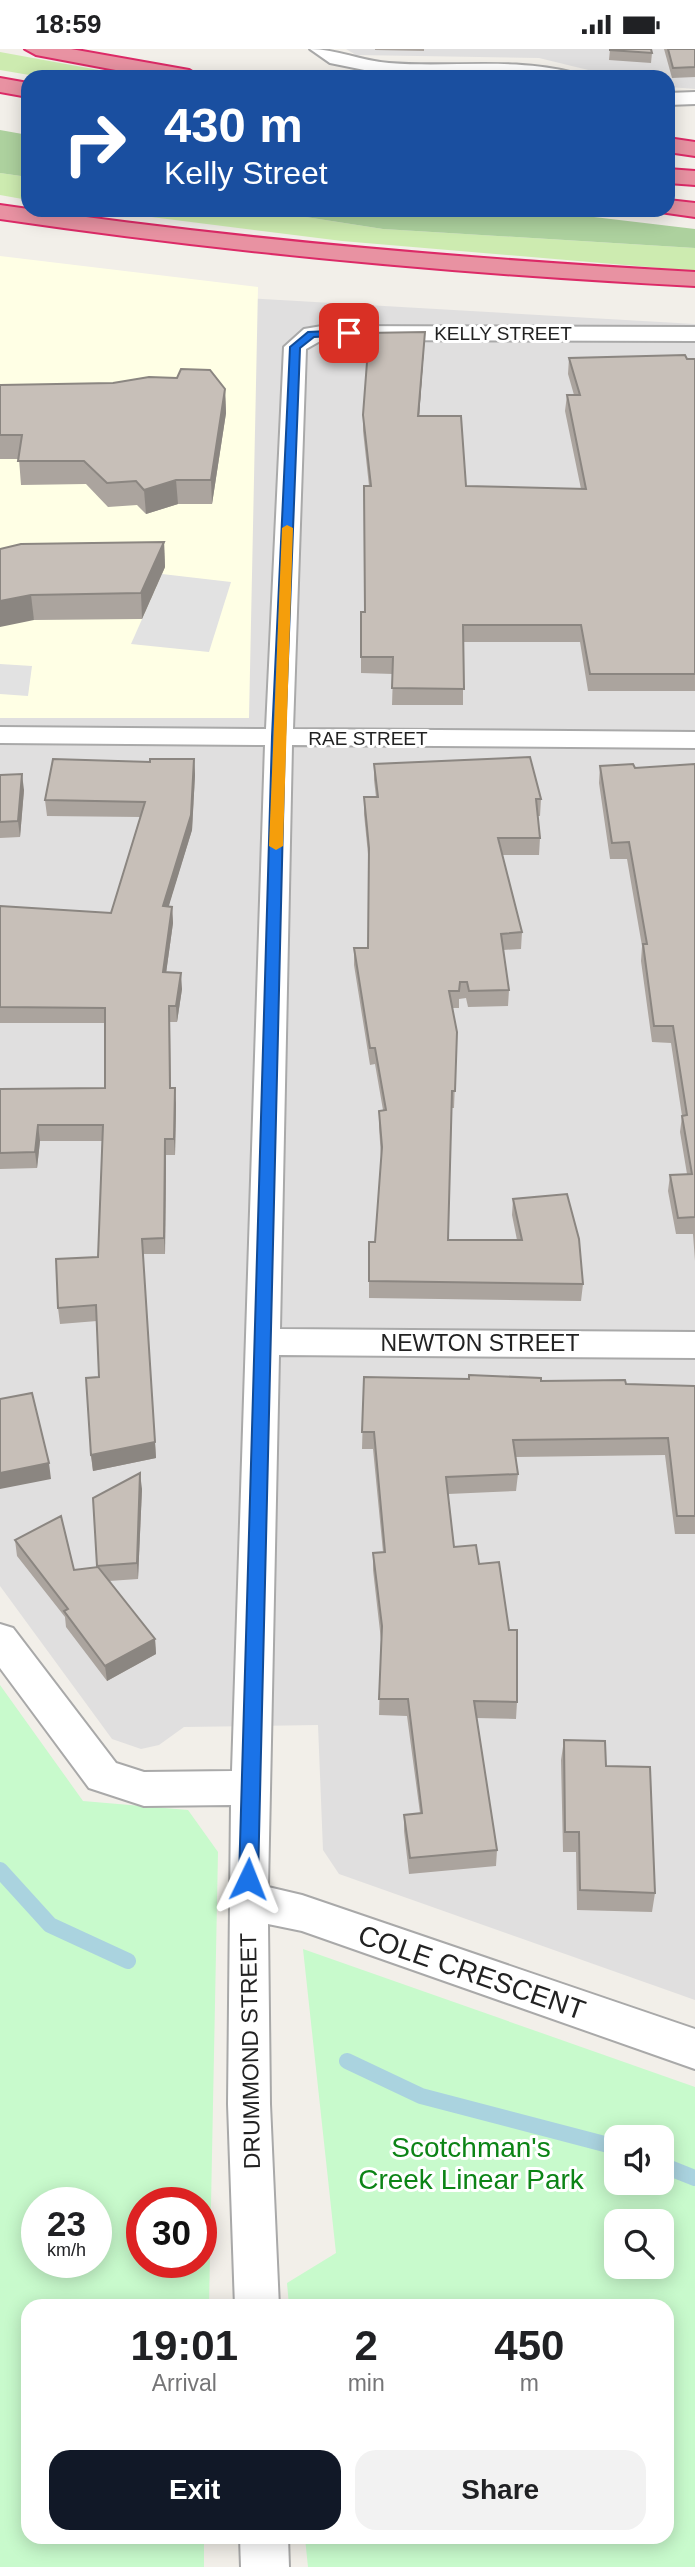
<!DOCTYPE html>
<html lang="en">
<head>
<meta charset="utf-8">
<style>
  body { margin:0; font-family:Arial,sans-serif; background:#f2f2f2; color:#202124; height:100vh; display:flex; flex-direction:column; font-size:26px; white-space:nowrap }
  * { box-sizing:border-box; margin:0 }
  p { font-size:23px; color:#757577 }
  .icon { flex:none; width:38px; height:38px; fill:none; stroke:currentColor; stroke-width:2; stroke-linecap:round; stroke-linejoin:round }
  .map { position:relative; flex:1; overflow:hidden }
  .sheet { position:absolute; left:21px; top:2250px; width:653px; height:245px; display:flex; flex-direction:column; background:#fff; border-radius:21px; box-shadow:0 4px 18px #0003 }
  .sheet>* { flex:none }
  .banner { position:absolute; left:21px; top:21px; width:654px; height:147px; border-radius:21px; box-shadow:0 4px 18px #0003; background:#1a4fa0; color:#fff; overflow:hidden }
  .fabs { position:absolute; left:604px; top:2076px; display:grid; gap:14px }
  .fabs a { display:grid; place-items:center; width:70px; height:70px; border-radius:14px; background:#fff; box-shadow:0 4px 18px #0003; font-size:35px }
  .speed { position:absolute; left:21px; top:2138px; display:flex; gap:14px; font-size:35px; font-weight:700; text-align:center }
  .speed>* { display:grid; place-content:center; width:91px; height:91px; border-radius:50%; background:#fff; box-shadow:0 4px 18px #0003; line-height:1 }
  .speed small { font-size:18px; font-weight:400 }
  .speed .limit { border:10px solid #d22; background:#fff; color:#111 }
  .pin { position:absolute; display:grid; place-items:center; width:60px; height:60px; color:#fff; margin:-30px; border-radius:14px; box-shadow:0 4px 10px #0006 }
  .me { position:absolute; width:77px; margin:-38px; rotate:2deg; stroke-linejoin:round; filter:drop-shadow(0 0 5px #0008) }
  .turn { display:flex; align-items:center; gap:24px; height:147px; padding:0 28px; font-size:32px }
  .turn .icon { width:91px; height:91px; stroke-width:2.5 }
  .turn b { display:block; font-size:49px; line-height:60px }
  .eta { display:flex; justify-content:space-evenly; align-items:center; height:119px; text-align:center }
  .eta b { font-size:42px; font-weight:700; line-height:49px }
  .action { display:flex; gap:14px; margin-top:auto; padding:14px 28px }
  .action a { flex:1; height:80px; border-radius:21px; background:#111827; color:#fff; font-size:28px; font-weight:700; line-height:80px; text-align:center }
  .action a+a { background:#f2f2f2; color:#202124 }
  .status { display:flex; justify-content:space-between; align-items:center; height:49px; padding:0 35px; background:#fff; direction:ltr }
  .status svg { height:19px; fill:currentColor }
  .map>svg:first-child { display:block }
  .residential { fill:#e0dfdf }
  .education { fill:#ffffe5 }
  .grass { fill:#cdebb0 }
  .forest { fill:#add19e }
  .park { fill:#c8facc; fill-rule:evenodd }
  .parking { fill:#e2e2e2 }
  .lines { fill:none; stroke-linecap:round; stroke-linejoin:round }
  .stream { stroke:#aad3df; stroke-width:16 }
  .street-casing { stroke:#a9a9a9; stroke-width:4 }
  .highway-casing { stroke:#dc2a67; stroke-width:4 }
  .street { fill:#fff; fill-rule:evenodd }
  .highway { fill:#e892a2; fill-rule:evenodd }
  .wall { fill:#aba49e }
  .shaded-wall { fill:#8b8681 }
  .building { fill:#c7bfb8; stroke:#8b8681; stroke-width:2 }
  .route { fill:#1a73e8; stroke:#114b97; stroke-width:2 }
  .slow { fill:#f59e0b }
  .labels { text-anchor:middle; stroke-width:6; stroke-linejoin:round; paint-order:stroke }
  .far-street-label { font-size:19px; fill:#222; stroke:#fff }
  .street-label { font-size:23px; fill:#222; stroke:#fff }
  .near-street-label { font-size:28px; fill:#222; stroke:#fff }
  .near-park-label { font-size:28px; fill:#0c8416; stroke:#fff }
</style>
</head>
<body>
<div class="status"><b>18:59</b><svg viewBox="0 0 49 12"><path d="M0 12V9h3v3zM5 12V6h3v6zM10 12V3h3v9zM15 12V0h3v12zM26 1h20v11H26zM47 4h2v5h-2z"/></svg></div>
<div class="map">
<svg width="695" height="2518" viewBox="0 0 695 2518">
  <rect width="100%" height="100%" fill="#f2efe9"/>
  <g class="residential">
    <polygon points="346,0 695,0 695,40 669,38 668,28 617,28 539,9 356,6"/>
    <polygon points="0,235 695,275 695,1951 339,1825 323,1801 318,1676 184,1678 159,1696 141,1700 112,1690 0,1537"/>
  </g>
  <polygon class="education" points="0,207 258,238 249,669 0,669"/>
  <g class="grass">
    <polygon points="0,3 137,28 41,28 0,21"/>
    <polygon points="0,124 28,128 28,151 0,146"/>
    <polygon points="96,161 261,161 383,180 695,199 695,222 342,192"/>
  </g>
  <g class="forest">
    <polygon points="0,81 28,86 28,128 0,124"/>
    <polygon points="261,161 535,161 695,180 695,199 383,180"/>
  </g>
  <g class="park">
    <path d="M 0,1636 L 83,1752 L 188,1761 L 218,1803 L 209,2257 L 28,2258 L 28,2488 L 204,2489 L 204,2518 L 0,2518 ZM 37,2154 L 96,2154 L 96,2214 L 37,2214 ZM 142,2154 L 201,2154 L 201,2214 L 142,2214 Z"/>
    <path d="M 303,1900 L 695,2038 L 695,2518 L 308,2518 L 305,2489 L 667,2488 L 667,2258 L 289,2257 L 287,2234 L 336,2204 ZM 616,2088 L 662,2088 L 662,2133 L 616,2133 ZM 616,2172 L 662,2172 L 662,2217 L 616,2217 Z"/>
  </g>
  <g class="parking">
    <polygon points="162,525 231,533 209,603 131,595"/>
    <polygon points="0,615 32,617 28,647 0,645"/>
  </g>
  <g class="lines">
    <g class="stream">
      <polyline points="0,1821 50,1876 128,1912"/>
      <polyline points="347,2012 421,2047 616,2098"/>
      <polyline points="662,2116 695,2129"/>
    </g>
    <defs>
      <g id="street">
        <path d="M 310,0 C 337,0 361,12 389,14 C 452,19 512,8 574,24 L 576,28 L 389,26 L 330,14 Z"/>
        <polygon points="695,43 695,55 668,56 668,44"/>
        <polygon points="322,277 695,278 695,292 322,291 306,300 293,680 695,683 695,699 292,696 280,1280 695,1283 695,1309 279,1306 268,1838 302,1846 695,1980 695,2020 302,1882 268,1875 270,2055 279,2258 235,2258 228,2055 231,1756 144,1757 89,1739 0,1619 0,1575 13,1579 116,1714 144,1723 232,1722 265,696 0,694 0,678 266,680 284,298 304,280"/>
        <polygon points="240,2488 288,2488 289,2518 241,2518"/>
      </g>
      <g id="highway">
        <polygon points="25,0 71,0 189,21 200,28 153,28 36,6"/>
        <polygon points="0,29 28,34 28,48 0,43"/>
        <polygon points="668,89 695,93 695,107 668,103"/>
        <polygon points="668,120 695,122 695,136 668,134"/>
        <polygon points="668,151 695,154 695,168 660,163 668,161"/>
        <path d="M 0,156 C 229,190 462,210 695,223 L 695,237 C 462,225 231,204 0,170 Z"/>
      </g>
    </defs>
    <use href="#street" class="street-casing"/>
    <use href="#highway" class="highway-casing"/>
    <use href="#street" class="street"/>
    <use href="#highway" class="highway"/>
  </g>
  <g class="wall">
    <polygon points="375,0 424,0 424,2 375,1"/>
    <polygon points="610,0 652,4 651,14 609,11"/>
    <polygon points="664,0 695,0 695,28 672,29"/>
    <polygon points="365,284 424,299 419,367 466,437 581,440 565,362 567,346 574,346 568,325 569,309 695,310 695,642 588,642 580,593 463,593 463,656 392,656 393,625 361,624 361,563 365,563 369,437 363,382 363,366 367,322"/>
    <polygon points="0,336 225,340 226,364 212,455 178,455 146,465 137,456 108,458 86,435 21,436 19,410 0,410"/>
    <polygon points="164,493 165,518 142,570 34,571 0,500"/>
    <polygon points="194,710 195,726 192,781 168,858 172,858 173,874 166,924 182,940 177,973 170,973 171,1039 176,1055 175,1106 166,1106 165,1205 143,1205 156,1409 93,1422 91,1406 99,1328 97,1272 60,1275 58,1259 98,1208 102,1092 40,1092 37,1119 0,1120 0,1040 105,1039 105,974 0,974 0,857 111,864 140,768 47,767 45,751 150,713"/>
    <polygon points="374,715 541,750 540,767 538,767 540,789 539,806 502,806 522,883 521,900 503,901 509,941 508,957 468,958 466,949 459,950 459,959 452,959 457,983 454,1059 452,1059 448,1191 517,1191 512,1166 513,1150 583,1235 581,1252 369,1249 369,1193 375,1193 381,1108 379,1078 379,1062 383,1061 375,1015 370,1016 354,916 354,899 368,899 369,815 364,765 364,748 376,748 374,731"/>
    <polygon points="695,715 695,1212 693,1185 676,1185 668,1142 670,1126 687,1125 680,1083 682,1067 671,994 652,993 641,912 642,897 627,810 610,810 599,734 600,717 635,719"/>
    <polygon points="0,726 24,741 20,788 0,789"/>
    <polygon points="364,1328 541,1332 695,1337 695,1485 675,1485 665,1406 516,1408 518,1425 516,1442 448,1445 454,1498 479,1515 517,1653 516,1670 476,1669 497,1801 496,1817 409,1825 404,1782 404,1766 420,1764 407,1667 379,1666 381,1591 373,1521 373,1504 383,1503 373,1400 362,1400"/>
    <polygon points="142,1440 138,1530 109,1532 155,1590 156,1605 107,1632 66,1578 65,1568 17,1507 15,1491 74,1521 97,1518"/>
    <polygon points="564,1691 606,1717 655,1844 652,1863 577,1861 576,1803 563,1803 561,1711"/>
  </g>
  <g class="shaded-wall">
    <polygon points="425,283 424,299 418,383 418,367"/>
    <polygon points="225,340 226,364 212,455 211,431"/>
    <polygon points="176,431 178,455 146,465 144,441"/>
    <polygon points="164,493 165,518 142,570 141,544"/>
    <polygon points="31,546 34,571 0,578 0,552"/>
    <polygon points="194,710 195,726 192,781 164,873 163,857"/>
    <polygon points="22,725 24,741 20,788 18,772"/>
    <polygon points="172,858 173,874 164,939 163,923"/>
    <polygon points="181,924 182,940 177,973 176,957"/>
    <polygon points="175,1039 176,1055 175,1106 174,1090"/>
    <polygon points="38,1076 40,1092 37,1119 35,1103"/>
    <polygon points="165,1090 166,1106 165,1205 164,1189"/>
    <polygon points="142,1190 156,1409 93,1422 91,1406"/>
    <polygon points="49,1414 51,1430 0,1440 0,1424"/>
    <polygon points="140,1424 142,1440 138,1530 137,1514"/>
    <polygon points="155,1590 156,1605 107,1632 105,1617"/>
  </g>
  <g class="building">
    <polygon points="610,0 651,0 652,4 610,1"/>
    <polygon points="668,0 695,0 695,18 673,19"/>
    <polygon points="425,283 418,367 461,367 466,437 586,440 567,346 580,346 569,309 685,306 687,310 695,310 695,625 590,625 581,576 463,576 464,640 392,639 393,608 361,608 361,563 365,563 364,437 371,437 363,366 367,313 365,284"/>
    <polygon points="181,320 210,321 225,340 211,431 176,431 144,441 136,432 107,434 84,412 18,412 22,386 0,386 0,336 113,334 149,328 177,329"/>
    <polygon points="164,493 141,544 31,546 0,552 0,500 21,495"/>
    <polygon points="530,708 541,750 536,750 540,789 498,789 522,883 501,885 509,941 469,942 467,933 460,933 459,942 449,942 457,983 455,1042 452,1042 448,1191 522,1191 513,1150 567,1145 579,1190 583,1235 369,1232 369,1193 375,1193 382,1098 379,1062 386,1061 375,999 370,999 354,899 368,899 369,799 364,748 378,748 374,715"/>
    <polygon points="53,710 150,713 150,710 194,710 191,766 163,857 172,858 163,923 181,924 176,957 169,957 170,1039 175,1039 174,1090 165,1090 164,1189 142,1190 155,1393 91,1406 86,1329 99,1328 96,1256 58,1259 56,1210 98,1208 103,1076 38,1076 35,1103 0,1104 0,1040 105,1039 105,959 0,958 0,857 111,864 145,753 45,751"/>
    <polygon points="633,715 635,719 695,715 695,1168 678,1169 670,1126 692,1125 682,1067 687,1066 673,977 654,977 643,895 647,895 629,793 612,794 600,717"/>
    <polygon points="22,725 18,772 0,773 0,726"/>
    <polygon points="469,1326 541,1329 541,1332 625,1331 626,1335 695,1337 695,1467 677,1467 668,1389 513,1391 518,1425 446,1428 454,1498 476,1496 479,1515 499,1513 509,1581 517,1581 517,1653 474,1652 497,1801 410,1809 404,1766 422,1764 408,1650 379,1650 382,1577 373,1504 385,1503 374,1383 362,1383 364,1328 469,1330"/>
    <polygon points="32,1344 49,1414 0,1424 0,1350"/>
    <polygon points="140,1424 137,1514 97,1517 93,1449"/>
    <polygon points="61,1467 74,1521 98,1518 155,1590 105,1617 64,1562 68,1560 15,1491"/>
    <polygon points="564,1691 605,1692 606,1717 650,1718 655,1844 580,1841 579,1783 565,1783"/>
  </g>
  <polygon class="route" points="349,281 354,284 353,286 314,288 300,299 285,688 258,1830 255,1836 248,1838 242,1836 239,1830 272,688 290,298 308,283"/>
  <polygon class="slow" points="287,476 293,479 283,797 276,801 269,797 282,479"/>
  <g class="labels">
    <g class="far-street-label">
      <text x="503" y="291">KELLY STREET</text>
      <text x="368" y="696">RAE STREET</text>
    </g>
    <g class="street-label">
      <text x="480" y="1302">NEWTON STREET</text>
      <text transform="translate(250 2002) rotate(-91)" y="8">DRUMMOND STREET</text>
    </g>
    <g class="near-street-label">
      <text transform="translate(472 1923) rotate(19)" y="10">COLE CRESCENT</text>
    </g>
    <g class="near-park-label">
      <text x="471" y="2108">Scotchman's<tspan x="471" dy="32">Creek Linear Park</tspan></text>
    </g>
  </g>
</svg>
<div class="fabs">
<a><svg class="icon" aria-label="sound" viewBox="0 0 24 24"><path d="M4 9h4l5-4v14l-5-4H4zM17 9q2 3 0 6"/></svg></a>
<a><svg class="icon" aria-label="search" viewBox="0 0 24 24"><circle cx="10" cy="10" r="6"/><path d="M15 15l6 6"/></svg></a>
</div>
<div class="speed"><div>23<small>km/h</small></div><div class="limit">30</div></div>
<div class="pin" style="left:349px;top:284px;background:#d93025"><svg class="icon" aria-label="arrive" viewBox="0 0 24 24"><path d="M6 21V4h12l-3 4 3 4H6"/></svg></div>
<svg class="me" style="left:248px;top:1830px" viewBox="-20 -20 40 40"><path d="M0-17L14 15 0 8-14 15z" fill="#1a73e8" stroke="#fff" stroke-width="4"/></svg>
<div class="banner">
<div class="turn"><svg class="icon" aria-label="right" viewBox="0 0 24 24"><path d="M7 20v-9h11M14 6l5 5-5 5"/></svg><div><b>430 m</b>Kelly Street</div></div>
</div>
<section class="sheet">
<div class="eta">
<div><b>19:01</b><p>Arrival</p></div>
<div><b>2</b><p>min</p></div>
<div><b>450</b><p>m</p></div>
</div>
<div class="action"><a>Exit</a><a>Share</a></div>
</section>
</div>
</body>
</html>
